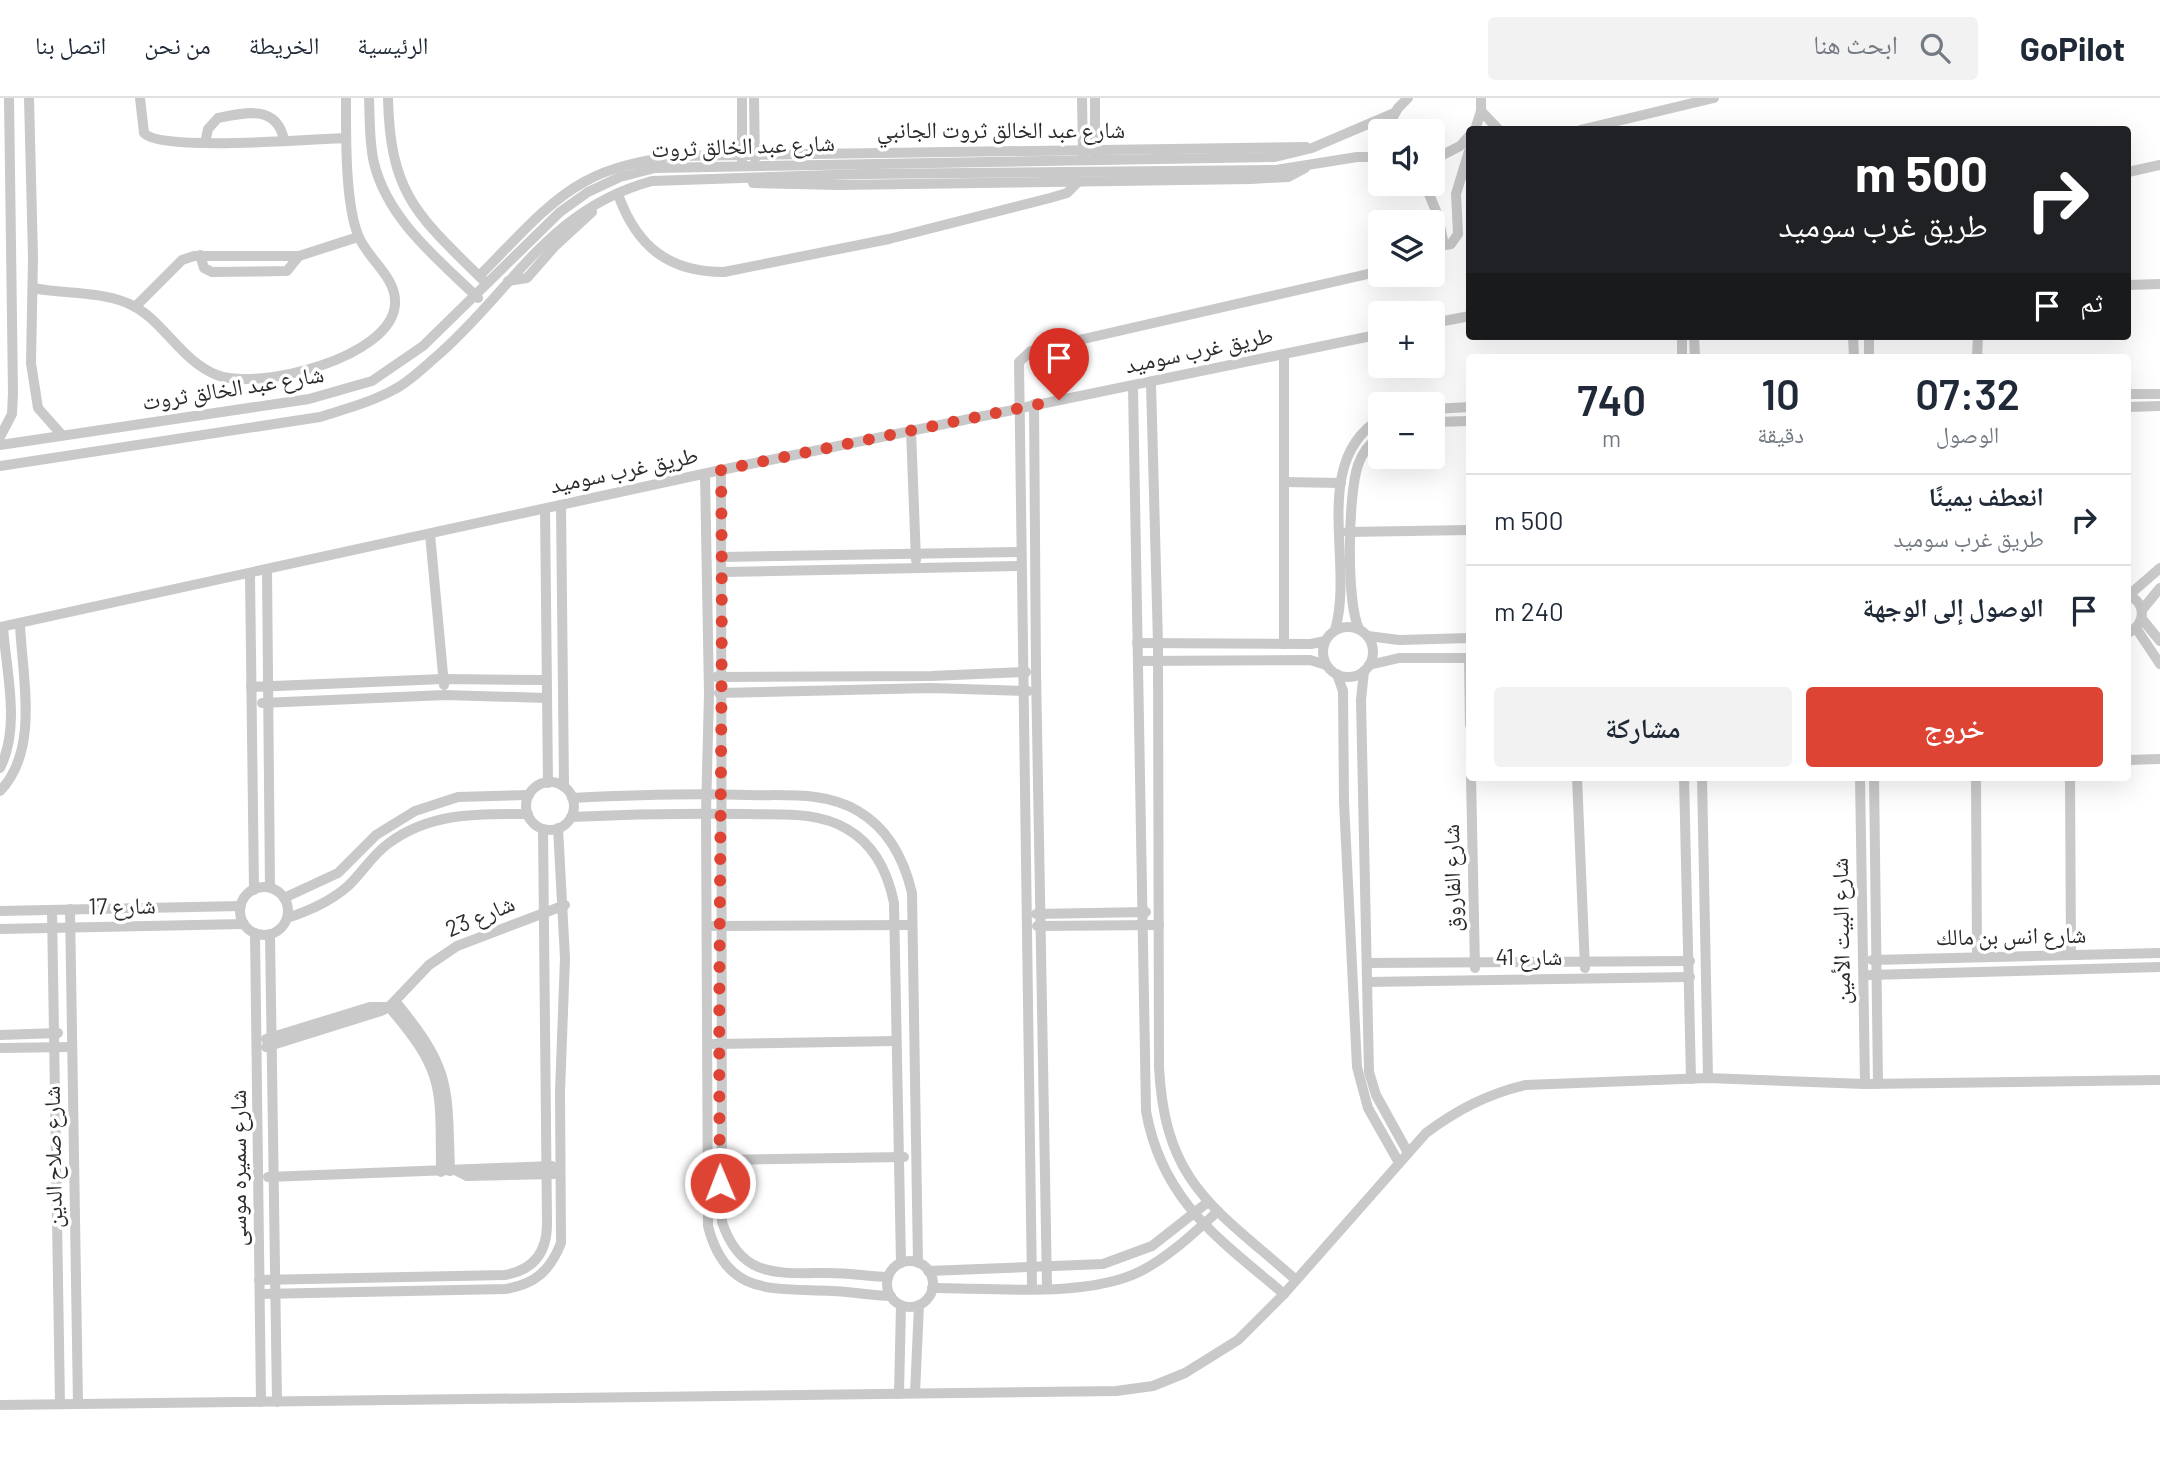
<!DOCTYPE html>
<html lang="ar">
<head>
<meta charset="utf-8">
<style>
  body { margin:0; font-family:Barlow,"Noto Naskh Arabic",sans-serif; background:#f2f2f3; color:#1f2937; direction:rtl; height:100vh; display:flex; flex-direction:column; font-size:26px; white-space:nowrap }
  * { box-sizing:border-box; margin:0 }
  p { font-size:23px; color:#747a83 }
  .icon { flex:none; width:38px; height:38px; fill:none; stroke:currentColor; stroke-width:2; stroke-linecap:round; stroke-linejoin:round }
  .map { position:relative; flex:1; overflow:hidden; direction:ltr }
  .details { position:absolute; left:1466px; top:256px; width:665px; height:427px; display:flex; flex-direction:column; background:#fff; border-radius:7px; box-shadow:0 7px 28px #0002; direction:rtl }
  .details>* { flex:none }
  .guide { position:absolute; left:1466px; top:28px; width:665px; height:214px; border-radius:7px; box-shadow:0 7px 28px #0002; direction:rtl; background:#202124; color:#fff; overflow:hidden }
  .controls { position:absolute; left:1368px; top:21px; display:grid; gap:14px }
  .controls a { display:grid; place-items:center; width:77px; height:77px; border-radius:7px; background:#fff; box-shadow:0 7px 28px #0002; font-size:35px }
  .pin { position:absolute; display:grid; place-items:center; width:60px; height:60px; color:#fff; margin:-72px -30px; border-radius:50% 50% 50% 0; rotate:-45deg; box-shadow:0 0 7px #0007 }
  .pin .icon { rotate:45deg }
  .me { position:absolute; width:77px; margin:-38px; rotate:359deg; stroke-linejoin:round; filter:drop-shadow(0 0 5px #0008) }
  .turn { display:flex; align-items:center; gap:24px; height:147px; padding:0 28px; font-size:32px }
  .turn .icon { width:91px; height:91px; stroke-width:2.5 }
  .turn b { display:block; font-size:49px; line-height:60px }
  .then { display:flex; align-items:center; height:66px; padding:0 28px; background:#0003; gap:14px; font-size:26px }
  .eta { display:flex; justify-content:space-evenly; align-items:center; height:119px; text-align:center }
  .eta b { font-size:42px; font-weight:600; line-height:49px }
  .button { display:flex; gap:14px; margin-top:auto; padding:14px 28px }
  .button a { flex:1; height:80px; border-radius:7px; background:#de4434; color:#fff; font-size:28px; font-weight:600; line-height:80px; text-align:center }
  .button a+a { background:#f2f2f3; color:#1f2937 }
  ul { padding:0; list-style:none }
  li { display:flex; align-items:center; gap:21px; height:91px; padding:0 28px; border-top:2px solid #e0e1e3 }
  li div { flex:1 }
  li b { display:block; font-size:26px }
  li em { font-style:normal }
  header { display:flex; align-items:center; gap:42px; box-sizing:border-box; height:98px; padding:0 35px; background:#fff; border-bottom:2px solid #e0e1e3 }
  header strong { font-size:33px }
  nav { display:flex; gap:38px; margin-inline-start:auto; font-size:24px }
  .search { width:490px; height:63px; background:#f2f2f3; display:flex; align-items:center; gap:18px; box-sizing:border-box; padding:0 24px; border-radius:7px; color:#747a83; font-size:26px }
  .map>svg:first-child { display:block }
  .lines { fill:none; stroke-linecap:round; stroke-linejoin:round }
  .minor { stroke:#c9c9c9; stroke-width:10 }
  .route { stroke:#de4434; stroke-width:12; stroke-dasharray:0 21.6 }
  .labels { text-anchor:middle; stroke-width:7; stroke-linejoin:round; paint-order:stroke }
  .street-label { font-size:23px; fill:#2c2c2c; stroke:#fff }
</style>
</head>
<body>
<header>
<strong>GoPilot</strong>
<div class="search"><svg class="icon" aria-label="search" viewBox="0 0 24 24"><circle cx="10" cy="10" r="6"/><path d="M15 15l6 6"/></svg>ابحث هنا</div>
<nav><a>الرئيسية</a><a>الخريطة</a><a>من نحن</a><a>اتصل بنا</a></nav>
</header>
<div class="map">
<svg width="2160" height="1366" viewBox="0 0 2160 1366">
  <rect width="100%" height="100%" fill="#fff"/>
  <g class="lines">
    <g class="minor">
      <polyline points="29,0 33,159 31,265 38,310 61,336"/>
      <path d="M 140,0 L 144,35 C 160,54 314,41 346,40"/>
      <path d="M 369,0 C 370,21 369,44 374,65 C 388,122 438,161 478,200"/>
      <path d="M 388,0 C 390,97 418,118 483,182"/>
      <polyline points="742,0 742,64"/>
      <polyline points="754,0 755,61"/>
      <polyline points="1082,0 1083,57"/>
      <polyline points="1095,0 1095,57"/>
      <polyline points="1481,13 1499,32"/>
      <polyline points="1475,32 1481,13 1481,0"/>
      <polyline points="1580,32 1714,0"/>
      <polyline points="1385,33 1398,10 1408,0"/>
      <path d="M 205,45 L 208,31 L 218,20 C 246,14 277,7 284,42"/>
      <polyline points="1433,62 1460,48 1470,37"/>
      <polyline points="2128,74 2160,67"/>
      <polyline points="753,85 839,87 1251,81 1288,79 1305,70"/>
      <polyline points="1425,86 1438,118 1444,147"/>
      <path d="M 619,99 C 638,150 670,174 724,174 L 889,141 L 1050,100 L 1067,95 L 1077,85"/>
      <polyline points="1433,149 1451,146 1458,136 1456,96 1470,50"/>
      <polyline points="200,157 204,170 212,174 287,173 299,158"/>
      <path d="M 479,178 C 512,146 544,106 584,84 C 612,68 646,62 677,58 L 1306,49"/>
      <polyline points="508,183 527,180 555,148 592,114"/>
      <polyline points="2128,187 2160,186"/>
      <path d="M 33,190 C 63,196 98,193 127,205 C 161,218 180,263 217,277 C 258,293 392,260 395,206 C 397,179 367,161 358,137 C 345,104 346,37 346,0"/>
      <polyline points="135,209 182,162 194,158 299,158 358,139"/>
      <polyline points="1433,225 1470,218"/>
      <polyline points="1682,238 1682,259"/>
      <polyline points="1694,238 1695,259"/>
      <polyline points="1853,238 1854,259"/>
      <polyline points="1869,238 1869,259"/>
      <polyline points="1284,256 1284,546"/>
      <polyline points="1977,259 1978,238"/>
      <path d="M 1151,285 L 1158,545 L 1159,969 C 1165,1087 1215,1110 1296,1182"/>
      <path d="M 1133,289 L 1146,1013 C 1162,1103 1219,1141 1284,1196"/>
      <polyline points="2128,296 2160,296"/>
      <polyline points="1034,306 1036,573 1047,1189"/>
      <polyline points="2128,309 2160,308"/>
      <polyline points="1433,311 1470,309"/>
      <polyline points="1433,324 1470,323"/>
      <polyline points="911,332 916,462"/>
      <polyline points="0,339 12,316 13,295 9,0"/>
      <polyline points="0,347 309,301 372,283 423,248 560,114 588,94 620,79 655,70 1275,59 1312,50 1394,15"/>
      <path d="M 0,368 L 320,319 C 345,311 372,304 395,291 C 410,283 424,269 437,258 C 512,193 548,111 652,83 L 863,76 L 1276,72 L 1357,59 L 1381,59"/>
      <path d="M 721,372 L 722,1124 C 741,1181 778,1175 828,1175 C 848,1175 868,1178 888,1179"/>
      <path d="M 705,376 L 709,595 L 706,715 L 708,1128 C 726,1199 773,1190 832,1193 C 851,1194 871,1197 891,1198"/>
      <polyline points="1284,384 1341,385"/>
      <polyline points="561,407 564,689"/>
      <polyline points="545,411 548,685"/>
      <polyline points="1347,434 1470,432"/>
      <polyline points="430,436 444,587"/>
      <polyline points="722,459 1021,454"/>
      <polyline points="267,473 270,790"/>
      <polyline points="723,474 1021,468"/>
      <polyline points="250,477 254,792"/>
      <path d="M 2128,497 C 2147,505 2146,526 2128,535"/>
      <polyline points="2129,497 2160,470"/>
      <polyline points="2142,512 2160,490"/>
      <polyline points="2142,521 2160,543"/>
      <circle cx="1348" cy="554" r="25"/>
      <polyline points="0,529 721,372 1381,236"/>
      <polyline points="2136,530 2160,566"/>
      <path d="M 1359,531 C 1346,504 1348,396 1358,367 C 1362,355 1371,344 1381,337"/>
      <path d="M 1335,532 C 1355,464 1309,364 1381,320"/>
      <polyline points="1368,538 1399,542 1470,540"/>
      <polyline points="1137,545 1311,546 1325,543"/>
      <polyline points="1469,560 1470,627"/>
      <polyline points="1138,563 1310,562 1326,567"/>
      <polyline points="1369,567 1399,560 1470,560"/>
      <polyline points="1364,573 1361,602 1369,974 1376,997 1407,1053"/>
      <polyline points="1337,576 1343,593 1344,704 1357,969 1368,1010 1398,1063"/>
      <polyline points="716,579 931,578 1026,574"/>
      <polyline points="251,589 443,581 546,582"/>
      <polyline points="719,595 931,590 1028,593"/>
      <polyline points="262,605 445,597 546,600"/>
      <polyline points="2128,662 2160,661"/>
      <path d="M 0,670 C 21,629 6,573 3,529"/>
      <polyline points="1471,679 1475,870"/>
      <polyline points="1577,679 1585,870"/>
      <polyline points="1684,679 1691,981"/>
      <polyline points="1702,679 1708,980"/>
      <polyline points="1860,679 1865,986"/>
      <polyline points="1874,679 1878,986"/>
      <polyline points="1976,679 1977,859"/>
      <polyline points="2070,679 2071,857"/>
      <circle cx="550" cy="708" r="24"/>
      <path d="M 0,693 C 40,652 22,578 20,526"/>
      <path d="M 572,700 C 631,697 689,695 748,697 C 785,698 825,693 858,713 C 889,731 904,761 912,795 L 918,1165"/>
      <path d="M 571,719 C 630,716 688,715 748,716 C 781,717 817,713 847,731 C 875,747 888,775 894,805 L 901,1165"/>
      <circle cx="264" cy="813" r="24"/>
      <polyline points="284,800 338,775 376,737 415,713 458,699 529,697"/>
      <polyline points="70,811 78,1306"/>
      <polyline points="52,812 60,1306"/>
      <polyline points="0,813 241,808"/>
      <polyline points="1036,816 1146,814"/>
      <path d="M 287,820 C 309,813 331,803 348,788 C 363,774 372,757 389,745 C 431,714 477,716 528,716"/>
      <polyline points="712,828 912,827"/>
      <polyline points="1037,828 1159,827"/>
      <polyline points="0,831 244,826"/>
      <polyline points="255,835 261,1304"/>
      <polyline points="270,836 277,1304"/>
      <polyline points="1872,862 2160,855"/>
      <polyline points="1367,865 1690,863"/>
      <polyline points="1870,877 2160,869"/>
      <polyline points="1367,884 1690,879"/>
      <path d="M 395,903 C 452,972 447,987 450,1073"/>
      <polyline points="0,937 58,935"/>
      <path d="M 266,941 L 370,909 L 389,909 C 446,975 440,990 441,1074"/>
      <polyline points="713,946 896,943"/>
      <polyline points="266,949 381,913 389,909 429,867 457,848 565,807"/>
      <polyline points="0,950 72,949"/>
      <polyline points="714,1062 904,1059"/>
      <polyline points="457,1073 467,1078 554,1076"/>
      <polyline points="268,1079 552,1068"/>
      <circle cx="910" cy="1186" r="23"/>
      <polyline points="928,1173 1103,1166 1152,1148 1208,1104"/>
      <path d="M 259,1182 L 505,1177 C 533,1172 547,1155 547,1126 L 543,731"/>
      <polyline points="1032,1189 1019,264 1031,253 1381,173"/>
      <path d="M 932,1190 C 993,1190 1088,1200 1141,1173 C 1170,1158 1195,1134 1218,1113"/>
      <path d="M 260,1196 L 506,1191 C 535,1186 550,1173 561,1145 L 560,994 L 565,860 L 558,730"/>
      <polyline points="915,1295 919,1207"/>
      <polyline points="899,1296 901,1207"/>
      <path d="M 0,1307 L 1116,1293 L 1153,1288 L 1185,1275 L 1238,1242 L 1284,1196 L 1426,1035 C 1457,1012 1487,996 1525,987 L 1708,980 L 1865,986 L 2160,982"/>
    </g>
  </g>
  <g class="lines">
    <path class="route" d="M 720,1085 C 717,847 724,610 721,372 L 1059,302"/>
  </g>
  <g class="labels">
    <g class="street-label">
      <text x="1001" y="40">شارع عبد الخالق ثروت الجانبي</text>
      <text transform="translate(743 48) rotate(-2)" y="8">شارع عبد الخالق ثروت</text>
      <text transform="translate(1199 252) rotate(-12)" y="8">طريق غرب سوميد</text>
      <text transform="translate(233 290) rotate(-9)" y="8">شارع عبد الخالق ثروت</text>
      <text transform="translate(624 372) rotate(-12)" y="8">طريق غرب سوميد</text>
      <text transform="translate(1452 780) rotate(-91)" y="8">شارع الفاروق</text>
      <text transform="translate(122 808) rotate(-1)" y="8">شارع 17</text>
      <text transform="translate(480 818) rotate(-23)" y="8">شارع 23</text>
      <text transform="translate(1841 833) rotate(-91)" y="8">شارع البيت الأمين</text>
      <text transform="translate(2011 838) rotate(-1)" y="8">شارع انس بن مالك</text>
      <text x="1529" y="867">شارع 41</text>
      <text transform="translate(53 1059) rotate(-91)" y="8">شارع صلاح الدين</text>
      <text transform="translate(238 1070) rotate(-90)" y="8">شارع سميره موسى</text>
    </g>
  </g>
</svg>
<div class="controls">
<a><svg class="icon" aria-label="sound" viewBox="0 0 24 24"><path d="M4 9h4l5-4v14l-5-4H4zM17 9q2 3 0 6"/></svg></a>
<a><svg class="icon" aria-label="layers" viewBox="0 0 24 24"><path d="M12 4l9 5-9 5-9-5zM3 14l9 5 9-5"/></svg></a>
<a>+</a>
<a>−</a>
</div>
<div class="pin" style="left:1059px;top:302px;background:#d93025"><svg class="icon" aria-label="arrive" viewBox="0 0 24 24"><path d="M6 21V4h12l-3 4 3 4H6"/></svg></div>
<svg class="me" style="left:720px;top:1085px" viewBox="-20 -20 40 40"><circle r="17" fill="#de4434" stroke="#fff" stroke-width="3"/><path d="M0-11L8 9 0 5-8 9z" fill="#fff"/></svg>
<div class="guide">
<div class="turn"><svg class="icon" aria-label="right" viewBox="0 0 24 24"><path d="M7 20v-9h11M14 6l5 5-5 5"/></svg><div><b>500 m</b>طريق غرب سوميد</div></div>
<div class="then">ثم<svg class="icon" aria-label="arrive" viewBox="0 0 24 24"><path d="M6 21V4h12l-3 4 3 4H6"/></svg></div>
</div>
<section class="details">
<div class="eta">
<div><b>07:32</b><p>الوصول</p></div>
<div><b>10</b><p>دقيقة</p></div>
<div><b>740</b><p>m</p></div>
</div>
<ul>
<li><svg class="icon" aria-label="right" viewBox="0 0 24 24"><path d="M7 20v-9h11M14 6l5 5-5 5"/></svg><div><b>انعطف يمينًا</b><p>طريق غرب سوميد</p></div><em>500 m</em></li>
<li><svg class="icon" aria-label="arrive" viewBox="0 0 24 24"><path d="M6 21V4h12l-3 4 3 4H6"/></svg><div><b>الوصول إلى الوجهة</b></div><em>240 m</em></li>
</ul>
<div class="button"><a>خروج</a><a>مشاركة</a></div>
</section>
</div>
</body>
</html>
